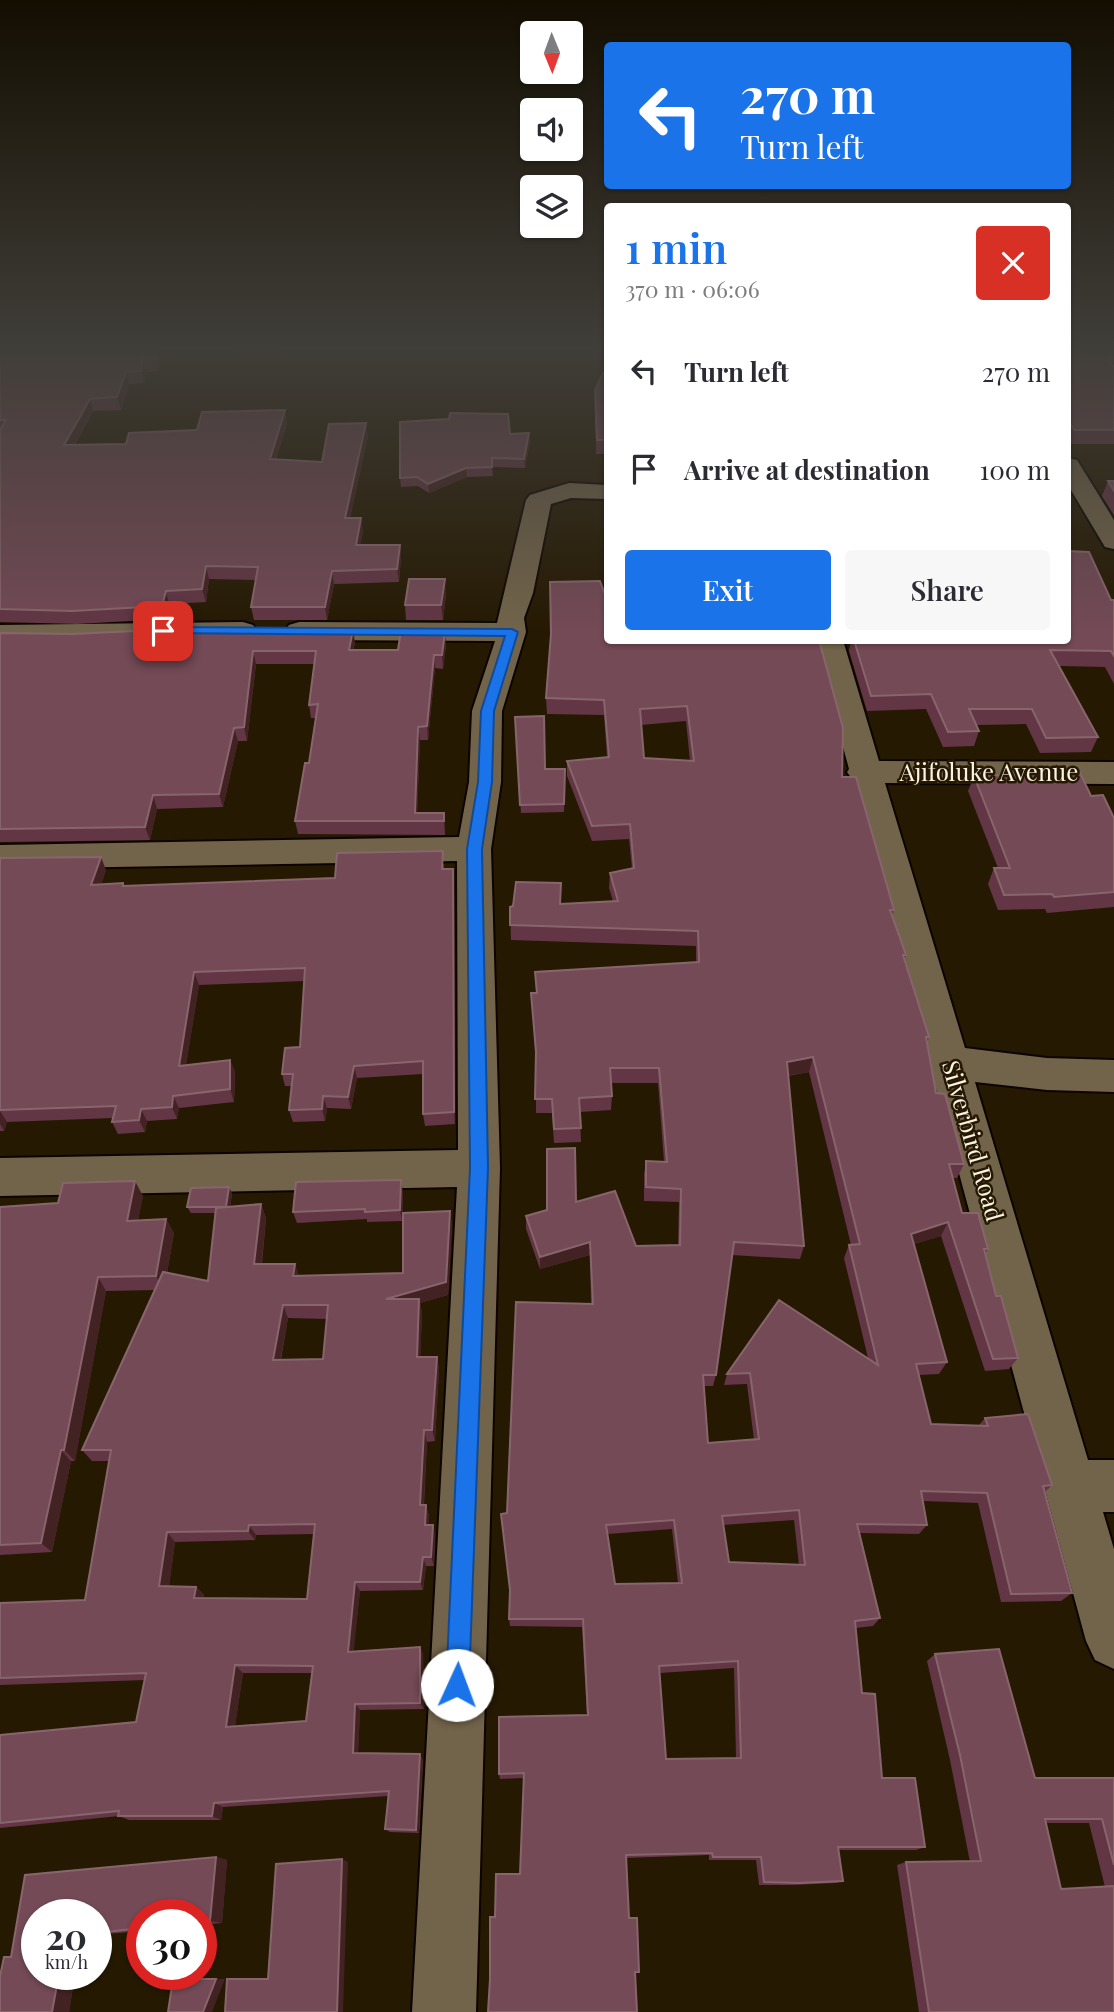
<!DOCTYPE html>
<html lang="en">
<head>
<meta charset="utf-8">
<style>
  body { margin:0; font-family:"Playfair Display",serif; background:#f7f7f7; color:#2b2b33; height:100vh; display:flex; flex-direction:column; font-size:26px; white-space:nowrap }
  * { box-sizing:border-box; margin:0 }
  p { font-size:23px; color:#7c7c81 }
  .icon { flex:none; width:38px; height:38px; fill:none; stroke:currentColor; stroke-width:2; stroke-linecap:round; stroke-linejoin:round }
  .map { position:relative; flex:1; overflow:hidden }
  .panel { position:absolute; left:604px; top:203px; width:467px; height:441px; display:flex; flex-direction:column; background:#fff; border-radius:7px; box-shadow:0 2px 5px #0004 }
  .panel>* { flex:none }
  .top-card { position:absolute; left:604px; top:42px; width:467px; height:147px; border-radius:7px; box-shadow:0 2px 5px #0004; background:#1a73e8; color:#fff; overflow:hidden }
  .needle { width:46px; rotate:179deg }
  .tools { position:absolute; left:520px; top:21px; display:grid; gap:14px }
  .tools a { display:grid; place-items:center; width:63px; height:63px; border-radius:7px; background:#fff; box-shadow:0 2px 5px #0004; font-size:35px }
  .speed { position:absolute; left:21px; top:1899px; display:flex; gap:14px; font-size:35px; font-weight:700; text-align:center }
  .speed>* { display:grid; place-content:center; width:91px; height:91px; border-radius:50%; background:#fff; box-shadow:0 2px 5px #0004; line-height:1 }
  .speed small { font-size:18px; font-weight:400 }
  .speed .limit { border:10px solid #d22; background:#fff; color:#111 }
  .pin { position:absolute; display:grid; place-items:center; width:60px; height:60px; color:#fff; margin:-30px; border-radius:14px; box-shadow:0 4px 10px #0006 }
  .me { position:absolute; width:77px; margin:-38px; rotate:2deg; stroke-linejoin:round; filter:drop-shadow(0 0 5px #0008) }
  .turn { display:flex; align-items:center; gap:24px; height:147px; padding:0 21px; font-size:32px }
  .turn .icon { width:91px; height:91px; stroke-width:2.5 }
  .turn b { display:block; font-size:49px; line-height:60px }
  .round { display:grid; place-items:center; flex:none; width:74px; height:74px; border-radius:7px; background:#f7f7f7 }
  .overview { display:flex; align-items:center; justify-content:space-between; height:119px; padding:0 21px }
  h1 { font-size:42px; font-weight:600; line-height:52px; color:#1a73e8 }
  .primary-button { display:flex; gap:14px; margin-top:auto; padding:14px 21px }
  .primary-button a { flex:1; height:80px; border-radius:7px; background:#1a73e8; color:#fff; font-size:28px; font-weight:600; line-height:80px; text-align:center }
  .primary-button a+a { background:#f7f7f7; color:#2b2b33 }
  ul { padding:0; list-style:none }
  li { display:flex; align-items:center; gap:21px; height:98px; padding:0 21px }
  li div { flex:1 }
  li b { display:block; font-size:26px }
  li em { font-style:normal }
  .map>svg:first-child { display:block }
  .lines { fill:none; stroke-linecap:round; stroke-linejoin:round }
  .minor-casing { stroke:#0d0400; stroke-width:4 }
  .minor { fill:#72644b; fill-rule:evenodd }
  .wall { fill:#623645; fill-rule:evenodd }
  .shaded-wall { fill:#432223 }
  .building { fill:#734a56; stroke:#88656c; stroke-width:2; fill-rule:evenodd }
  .route { fill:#1a73e8; stroke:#114b97; stroke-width:2 }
  .labels { text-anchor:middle; stroke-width:5; stroke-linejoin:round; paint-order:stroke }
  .street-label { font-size:24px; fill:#faf2e4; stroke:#251902 }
</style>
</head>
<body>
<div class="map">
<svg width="1114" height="2012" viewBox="0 0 1114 2012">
  <rect width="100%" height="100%" fill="#251902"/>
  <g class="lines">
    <defs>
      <g id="minor">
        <polygon points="1068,458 1077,460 1114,520 1114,549 1105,547 1068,485"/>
        <polygon points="569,483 607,485 607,499 571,498 551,504 533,593 524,618 526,632 502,711 501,782 491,849 500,1168 476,2012 412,2012 457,1187 0,1196 0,1158 458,1150 457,861 0,869 0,845 459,837 469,782 472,711 495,641 299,640 289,637 285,631 289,625 299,622 497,623 526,500 530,495"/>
        <polygon points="243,622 253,625 257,631 253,637 243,640 0,643 0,625"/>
        <polygon points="814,640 843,640 879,761 1114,762 1114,784 885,783 965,1048 1047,1058 1114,1060 1114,1092 1047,1090 975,1082 1088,1460 1114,1460 1114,1512 1103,1512 1114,1549 1114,1669 1095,1660 1086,1641 852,779 847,772 849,769"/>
      </g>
    </defs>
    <use href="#minor" class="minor-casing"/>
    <use href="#minor" class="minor"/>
  </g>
  <g class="wall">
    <polygon points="0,350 161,350 159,371 146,372 144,383 129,384 121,410 93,411 75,445 126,444 197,430 287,423 276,460 322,462 368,436 350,518 363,531 360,545 400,545 401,557 399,582 334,584 327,620 254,620 251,607 256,580 209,579 206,602 169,604 165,619 77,624 0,622"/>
    <polygon points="238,350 278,350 277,353 239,353"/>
    <polygon points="1068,350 1114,350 1114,444 1069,444 1068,441"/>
    <polygon points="607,373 607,454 596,454 595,390"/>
    <polygon points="529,433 530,441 525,468 492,467 493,476 467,477 429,493 418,486 401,487 400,478 510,434"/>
    <polygon points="1108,481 1114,481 1114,515 1102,496"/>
    <path d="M 606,581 L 842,777 L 894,910 L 892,916 L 906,955 L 905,959 L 929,1037 L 927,1043 L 936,1093 L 964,1164 L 957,1178 L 953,1178 L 962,1213 L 988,1249 L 985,1254 L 996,1296 L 1018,1358 L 1009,1369 L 985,1371 L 941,1236 L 914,1244 L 947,1362 L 939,1374 L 919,1375 L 931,1424 L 979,1425 L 985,1418 L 1052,1485 L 1045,1492 L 1072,1593 L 1061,1601 L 1001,1602 L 978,1503 L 923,1501 L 927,1525 L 919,1534 L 860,1533 L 880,1618 L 873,1626 L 856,1628 L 862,1693 L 882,1778 L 925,1847 L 916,1850 L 838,1850 L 843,1881 L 836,1883 L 793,1885 L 759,1885 L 756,1860 L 709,1860 L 709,1855 L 626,1858 L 495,1917 L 520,1874 L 524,1778 L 500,1779 L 499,1774 L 587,1715 L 582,1627 L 510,1626 L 509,1619 L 510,1590 L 507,1513 L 591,1304 L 590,1255 L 540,1269 L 526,1229 L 526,1216 L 576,1202 L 636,1246 L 678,1246 L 679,1202 L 644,1201 L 644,1174 L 646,1161 L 664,1162 L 658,1083 L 611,1083 L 612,1096 L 611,1110 L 580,1112 L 581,1142 L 554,1143 L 552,1113 L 536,1113 L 536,1061 L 531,993 L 536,993 L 535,972 L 696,962 L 696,946 L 511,940 L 510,907 L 613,901 L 609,888 L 610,873 L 632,869 L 629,839 L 592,841 L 567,776 L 567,761 L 607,757 L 604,715 L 547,714 L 546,698 L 605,595 ZM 686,721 L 690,761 L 644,758 L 641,725 ZM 809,1072 L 851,1245 L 849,1245 L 844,1258 L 868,1358 L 727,1374 L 724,1385 L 747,1384 L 754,1440 L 708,1443 L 704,1386 L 713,1386 L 716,1375 L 732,1255 L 800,1259 L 804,1246 L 788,1076 ZM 794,1520 L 799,1565 L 729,1562 L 723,1525 ZM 672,1529 L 678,1583 L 615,1584 L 608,1534 ZM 734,1668 L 736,1758 L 666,1759 L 660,1673 Z"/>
    <polygon points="446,594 443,620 406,620 405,605"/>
    <polygon points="1111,600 1114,600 1114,684 1105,667 1059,666 1098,737 1091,752 1040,753 1026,724 976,725 979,731 974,746 943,747 926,709 867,711 849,651 851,640 1068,640"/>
    <polygon points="0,633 355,643 353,650 398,650 446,645 443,669 435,668 428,740 420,740 417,813 444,813 445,835 298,834 295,821 309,763 316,718 311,718 309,705 314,664 256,664 247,741 238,741 223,807 157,809 150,840 0,842"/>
    <polygon points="515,717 545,769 565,769 564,812 521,813"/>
    <polygon points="974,776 1091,796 1114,818 1114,907 1047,913 1045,909 998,910 988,884 994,868 998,868 968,791"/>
    <polygon points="0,858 106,870 101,884 123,883 124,886 335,878 444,864 444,869 453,869 454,882 455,1124 425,1126 423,1114 423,1074 357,1078 351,1109 327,1108 325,1121 293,1122 289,1110 292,1086 285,1086 282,1074 300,1047 304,981 199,985 186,1065 230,1060 235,1072 234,1102 179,1108 177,1119 147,1121 145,1132 118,1134 112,1122 113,1118 7,1122 4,1131 0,1131"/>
    <path d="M 229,1187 L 232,1194 L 230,1207 L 261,1204 L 266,1218 L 262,1264 L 299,1276 L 403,1273 L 452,1225 L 448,1295 L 420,1303 L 422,1313 L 420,1357 L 437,1357 L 439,1369 L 435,1441 L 427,1442 L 424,1505 L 426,1505 L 429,1516 L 428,1525 L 435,1535 L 434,1566 L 426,1566 L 423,1590 L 360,1591 L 353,1651 L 420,1647 L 423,1655 L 424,1709 L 360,1710 L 358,1753 L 423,1760 L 419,1833 L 390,1832 L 385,1829 L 388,1796 L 223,1807 L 221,1820 L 129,1820 L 119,1816 L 0,1828 L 0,1735 L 136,1722 L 145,1680 L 0,1685 L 0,1603 L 85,1600 L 110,1461 L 92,1461 L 82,1450 L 154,1290 L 106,1291 L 75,1461 L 71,1461 L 52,1552 L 0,1555 L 0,1207 L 58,1203 L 143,1196 L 138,1220 L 166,1219 L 174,1233 L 167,1273 L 208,1281 L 216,1213 L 191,1213 L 187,1207 ZM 288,1318 L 327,1319 L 323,1359 L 281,1360 ZM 314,1534 L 307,1599 L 204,1598 L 204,1595 L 196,1587 L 169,1586 L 175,1542 L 255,1540 L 256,1535 ZM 243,1673 L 312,1673 L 306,1721 L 235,1726 Z"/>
    <polygon points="403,1191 402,1221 367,1222 367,1219 297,1223 293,1212"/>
    <path d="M 935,1654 L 1035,1778 L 1114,1778 L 1114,2012 L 919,2012 L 897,1865 L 906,1862 L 970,1862 L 950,1760 L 927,1661 ZM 1045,1823 L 1089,1823 L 1105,1887 L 1061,1889 Z"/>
    <polygon points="216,1857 227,1860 222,1923 201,1925 201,1914 142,1914 142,1931 96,1935 96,1914 37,1914 37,1974 75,1974 69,2012 0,2012 0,1976 4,1957 11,1957 25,1875"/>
  </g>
  <g class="shaded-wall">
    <polygon points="157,350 161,350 159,371 156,359"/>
    <polygon points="143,360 146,372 144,383 141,371"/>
    <polygon points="126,372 129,384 121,410 117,397"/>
    <polygon points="90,399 93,411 68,457 64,445"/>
    <polygon points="285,410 287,423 272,472 270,459"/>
    <polygon points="366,423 368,436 347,531 345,518"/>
    <polygon points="529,433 530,441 525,468 524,459"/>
    <polygon points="466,468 467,477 429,493 428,484"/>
    <polygon points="361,518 363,531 358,558 356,545"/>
    <polygon points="400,545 401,557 399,582 397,569"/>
    <polygon points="206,566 209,579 206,602 202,589"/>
    <polygon points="332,571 334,584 327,620 325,607"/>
    <polygon points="445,579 446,594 443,620 441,605"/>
    <polygon points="166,591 169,604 165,619 162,606"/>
    <polygon points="353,630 355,643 351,663 349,650"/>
    <polygon points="445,632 446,645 443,669 442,655"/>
    <polygon points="253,651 256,664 247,741 244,727"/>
    <polygon points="434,655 435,668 428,740 427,726"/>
    <polygon points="418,727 420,740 417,821 415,813"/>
    <polygon points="234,728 238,741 223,807 219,794"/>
    <polygon points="153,795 157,809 150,840 145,827"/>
    <polygon points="101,857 106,870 97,898 91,885"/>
    <polygon points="453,869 454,882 455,1124 454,1112"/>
    <polygon points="194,972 199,985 184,1078 179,1066"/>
    <polygon points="813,1057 809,1072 784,1076 787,1062"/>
    <polygon points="230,1060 235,1072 234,1102 230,1089"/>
    <polygon points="354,1066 357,1078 351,1109 348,1097"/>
    <polygon points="173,1096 179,1108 177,1119 172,1107"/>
    <polygon points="323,1096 327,1108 325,1121 322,1109"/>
    <polygon points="141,1109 147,1121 145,1132 139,1120"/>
    <polygon points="0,1111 7,1122 4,1131 0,1124"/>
    <polygon points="401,1180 403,1191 402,1221 400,1210"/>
    <polygon points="135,1181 143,1196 135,1235 127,1221"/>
    <polygon points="229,1187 232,1194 229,1213 226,1207"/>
    <polygon points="261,1204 266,1218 260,1278 254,1264"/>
    <polygon points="450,1211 452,1225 448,1295 420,1303 422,1313 420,1370 386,1299"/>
    <polygon points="166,1219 174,1233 164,1290 156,1276"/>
    <polygon points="948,1222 941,1236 904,1247 911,1234"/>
    <polygon points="590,1242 590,1255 540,1269 540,1257"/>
    <polygon points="295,1264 300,1278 293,1276"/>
    <polygon points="98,1277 106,1291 75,1461 64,1450"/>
    <polygon points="283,1305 288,1318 278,1373 273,1360"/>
    <polygon points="437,1357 439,1369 435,1441 432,1430"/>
    <polygon points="424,1430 427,1442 423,1516 420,1505"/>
    <polygon points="61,1450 71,1461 52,1552 41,1543"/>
    <polygon points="426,1505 429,1516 428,1535 425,1525"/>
    <polygon points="249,1525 256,1535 255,1540 248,1531"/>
    <polygon points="433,1525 435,1535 434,1566 431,1557"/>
    <polygon points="167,1532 175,1542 168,1595 159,1586"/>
    <polygon points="423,1557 426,1566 423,1590 420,1582"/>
    <polygon points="355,1582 360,1591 353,1659 348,1652"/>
    <polygon points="196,1587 204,1595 202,1607 194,1598"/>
    <polygon points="420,1647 423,1655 424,1709 420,1703"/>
    <polygon points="235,1665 243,1673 234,1733 226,1727"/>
    <polygon points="355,1704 360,1710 358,1758 353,1753"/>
    <polygon points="420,1754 423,1760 419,1833 416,1830"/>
    <polygon points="214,1803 223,1807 221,1820 212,1816"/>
    <polygon points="216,1857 227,1860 222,1923 210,1921"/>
    <polygon points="342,1859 348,1862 343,2012 337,2012"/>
    <polygon points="59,1974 75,1974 69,2012 52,2012"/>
    <polygon points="216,1979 225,1979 212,2012 203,2012"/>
  </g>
  <g class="building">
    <polygon points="0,350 157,350 156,359 143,360 141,371 126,372 117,397 90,399 64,445 126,444 129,433 197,430 202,412 285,410 270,459 322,462 329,424 366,423 345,518 361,518 356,545 400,545 397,569 332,571 325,607 251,607 258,567 206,566 202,589 166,591 162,606 72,611 0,609 0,430 6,420 0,420"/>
    <polygon points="1068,350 1114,350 1114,359 1108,360 1114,367 1114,430 1074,430 1068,420"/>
    <polygon points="603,373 607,373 607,440 597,440 595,390"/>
    <polygon points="450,413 508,414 510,434 529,433 524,459 492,458 492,467 466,468 428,484 417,477 400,478 400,422 449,419"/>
    <polygon points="1108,481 1114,481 1114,491"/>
    <polygon points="1068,551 1089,552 1111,600 1114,600 1114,656 1111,651 1050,650 1098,737 1046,738 1032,709 969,709 979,731 948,732 931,694 871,696 854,640 1068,640"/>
    <polygon points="409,579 445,579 441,605 405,605"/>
    <path d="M 600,581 L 607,600 L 606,581 L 607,581 L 607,640 L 819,640 L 843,728 L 842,777 L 856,777 L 894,910 L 890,910 L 906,955 L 903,955 L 929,1037 L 926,1037 L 936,1093 L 945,1094 L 964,1164 L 949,1164 L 962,1213 L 978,1213 L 988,1249 L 984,1249 L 996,1296 L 1001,1296 L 1018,1358 L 993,1359 L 948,1222 L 911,1234 L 947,1362 L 916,1364 L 931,1424 L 988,1426 L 985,1418 L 1028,1414 L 1052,1485 L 1043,1486 L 1072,1593 L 1011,1594 L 987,1493 L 921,1491 L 927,1525 L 857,1524 L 880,1618 L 855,1621 L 862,1693 L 875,1694 L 882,1778 L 915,1778 L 925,1847 L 838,1847 L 843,1881 L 799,1883 L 764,1882 L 761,1857 L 713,1857 L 712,1853 L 626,1855 L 629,1918 L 637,1918 L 639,1972 L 635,1972 L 637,2012 L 488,2012 L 490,1979 L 490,1917 L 495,1917 L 496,1874 L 520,1874 L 524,1773 L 499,1774 L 499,1717 L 588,1715 L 583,1619 L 509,1619 L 510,1590 L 501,1514 L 507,1513 L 516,1302 L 593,1304 L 590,1242 L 540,1257 L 526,1216 L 547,1210 L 547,1149 L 575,1148 L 576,1202 L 615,1191 L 636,1246 L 680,1245 L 681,1189 L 646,1187 L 646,1161 L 667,1162 L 659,1068 L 610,1068 L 612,1096 L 579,1098 L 581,1128 L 554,1129 L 552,1099 L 535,1099 L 536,1052 L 531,993 L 537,993 L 535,972 L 699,962 L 698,931 L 510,925 L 510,907 L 513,906 L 516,882 L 561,883 L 560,904 L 618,901 L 610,873 L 634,868 L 630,824 L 592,826 L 567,761 L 609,757 L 604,700 L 546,698 L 551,634 L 550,582 ZM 687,706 L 694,761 L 644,758 L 640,709 ZM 813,1057 L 860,1244 L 849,1245 L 878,1365 L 779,1300 L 727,1374 L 750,1373 L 759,1439 L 708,1443 L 703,1375 L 716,1375 L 734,1242 L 804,1246 L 787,1062 ZM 799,1510 L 805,1565 L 729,1562 L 722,1516 ZM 674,1520 L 682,1583 L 615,1584 L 606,1525 ZM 738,1661 L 741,1758 L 666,1759 L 659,1666 Z"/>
    <polygon points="156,630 154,637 192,636 192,630 353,630 349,650 398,650 401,630 445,632 442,655 434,655 427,726 418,727 415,813 444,813 444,821 295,821 305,763 309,763 318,704 309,705 316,651 253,651 244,727 234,728 219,794 153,795 145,827 0,829 0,633 72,634"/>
    <polygon points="544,716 545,769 565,769 564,804 520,805 515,717"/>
    <polygon points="1080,773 1091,796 1103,795 1114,818 1114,892 1054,897 1052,894 1004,895 994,868 1010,868 974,776"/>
    <polygon points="443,851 442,869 453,869 454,1112 423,1114 423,1061 354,1066 348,1097 323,1096 322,1109 289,1110 293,1074 282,1074 285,1048 300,1047 305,968 194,972 179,1066 230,1060 230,1089 173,1096 172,1107 141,1109 139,1120 112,1122 116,1106 0,1110 0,858 101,857 91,885 123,883 123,886 335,878 337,853"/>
    <polygon points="401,1180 400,1210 365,1212 365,1209 293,1212 296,1182"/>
    <polygon points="135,1181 127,1221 166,1219 156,1276 98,1277 64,1450 61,1450 41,1543 0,1545 0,1207 58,1203 63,1183"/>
    <polygon points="229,1187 226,1207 187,1207 191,1188"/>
    <path d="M 261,1204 L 254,1264 L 295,1264 L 293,1276 L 403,1273 L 403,1213 L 450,1211 L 446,1282 L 386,1299 L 419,1299 L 417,1357 L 437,1357 L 432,1430 L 424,1430 L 420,1505 L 426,1505 L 425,1525 L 433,1525 L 431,1557 L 423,1557 L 420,1582 L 355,1582 L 348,1652 L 420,1647 L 420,1703 L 355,1704 L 353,1753 L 420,1754 L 416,1830 L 385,1829 L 389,1791 L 214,1803 L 212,1816 L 118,1816 L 119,1811 L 0,1823 L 0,1735 L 136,1722 L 146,1673 L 0,1678 L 0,1603 L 85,1600 L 111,1450 L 82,1450 L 163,1272 L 208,1281 L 216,1208 ZM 283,1305 L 328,1305 L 323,1359 L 273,1360 ZM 315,1524 L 307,1599 L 194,1598 L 196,1587 L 159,1586 L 167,1532 L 248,1531 L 249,1525 ZM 235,1665 L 313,1666 L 306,1721 L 226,1727 Z"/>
    <polygon points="999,1649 1035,1778 1114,1778 1114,1865 1102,1819 1045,1819 1061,1889 1114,1886 1114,2012 929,2012 906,1862 981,1861 960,1755 935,1654"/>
    <polygon points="216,1857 210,1921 201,1922 201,1914 142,1914 142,1928 96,1933 96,1914 37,1914 37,1974 59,1974 52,2012 0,2012 0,1976 4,1957 11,1957 25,1875"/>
    <polygon points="342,1859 337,2012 225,2012 227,1979 268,1979 276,1864"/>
    <polygon points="173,1979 216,1979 203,2012 168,2012"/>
  </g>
  <linearGradient id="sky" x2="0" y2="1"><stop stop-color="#140e01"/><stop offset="0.55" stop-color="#403e39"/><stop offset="1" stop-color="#403e39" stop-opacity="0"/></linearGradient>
  <rect width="1114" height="632" fill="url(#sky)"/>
  <polygon class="route" points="163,627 512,629 518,632 494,711 492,782 482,849 488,1168 469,1685 466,1693 457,1697 449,1693 446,1685 470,1168 467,849 478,782 481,711 505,636 159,633 159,628"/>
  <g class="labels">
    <g class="street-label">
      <text x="989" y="781">Ajifoluke Avenue</text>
      <text transform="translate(972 1141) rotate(74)" y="8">Silverbird Road</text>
    </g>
  </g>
</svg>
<div class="tools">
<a><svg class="needle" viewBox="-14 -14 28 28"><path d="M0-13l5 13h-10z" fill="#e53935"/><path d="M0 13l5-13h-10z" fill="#7c7c81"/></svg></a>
<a><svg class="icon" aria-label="sound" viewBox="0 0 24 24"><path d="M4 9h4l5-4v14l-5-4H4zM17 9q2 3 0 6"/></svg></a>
<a><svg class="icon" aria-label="layers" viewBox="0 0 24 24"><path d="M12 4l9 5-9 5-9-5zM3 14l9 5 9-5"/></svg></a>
</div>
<div class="speed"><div>20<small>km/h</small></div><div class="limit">30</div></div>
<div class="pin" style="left:163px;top:631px;background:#d93025"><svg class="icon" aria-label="arrive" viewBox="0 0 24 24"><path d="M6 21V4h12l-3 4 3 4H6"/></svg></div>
<svg class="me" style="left:457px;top:1685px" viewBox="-20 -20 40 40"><circle r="19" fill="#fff"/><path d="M0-13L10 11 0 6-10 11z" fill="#1a73e8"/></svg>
<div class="top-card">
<div class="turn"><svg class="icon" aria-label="left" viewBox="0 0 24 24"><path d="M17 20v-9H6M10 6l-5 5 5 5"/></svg><div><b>270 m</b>Turn left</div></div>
</div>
<section class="panel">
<div class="overview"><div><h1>1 min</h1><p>370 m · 06:06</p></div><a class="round" style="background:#d93025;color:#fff"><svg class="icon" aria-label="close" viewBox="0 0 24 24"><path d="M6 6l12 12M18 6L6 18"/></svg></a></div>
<ul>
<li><svg class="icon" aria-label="left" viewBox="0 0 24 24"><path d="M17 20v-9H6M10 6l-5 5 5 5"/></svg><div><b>Turn left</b></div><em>270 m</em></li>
<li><svg class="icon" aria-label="arrive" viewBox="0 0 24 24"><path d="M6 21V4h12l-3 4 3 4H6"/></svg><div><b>Arrive at destination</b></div><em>100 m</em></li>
</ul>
<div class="primary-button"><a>Exit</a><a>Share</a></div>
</section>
</div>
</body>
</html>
